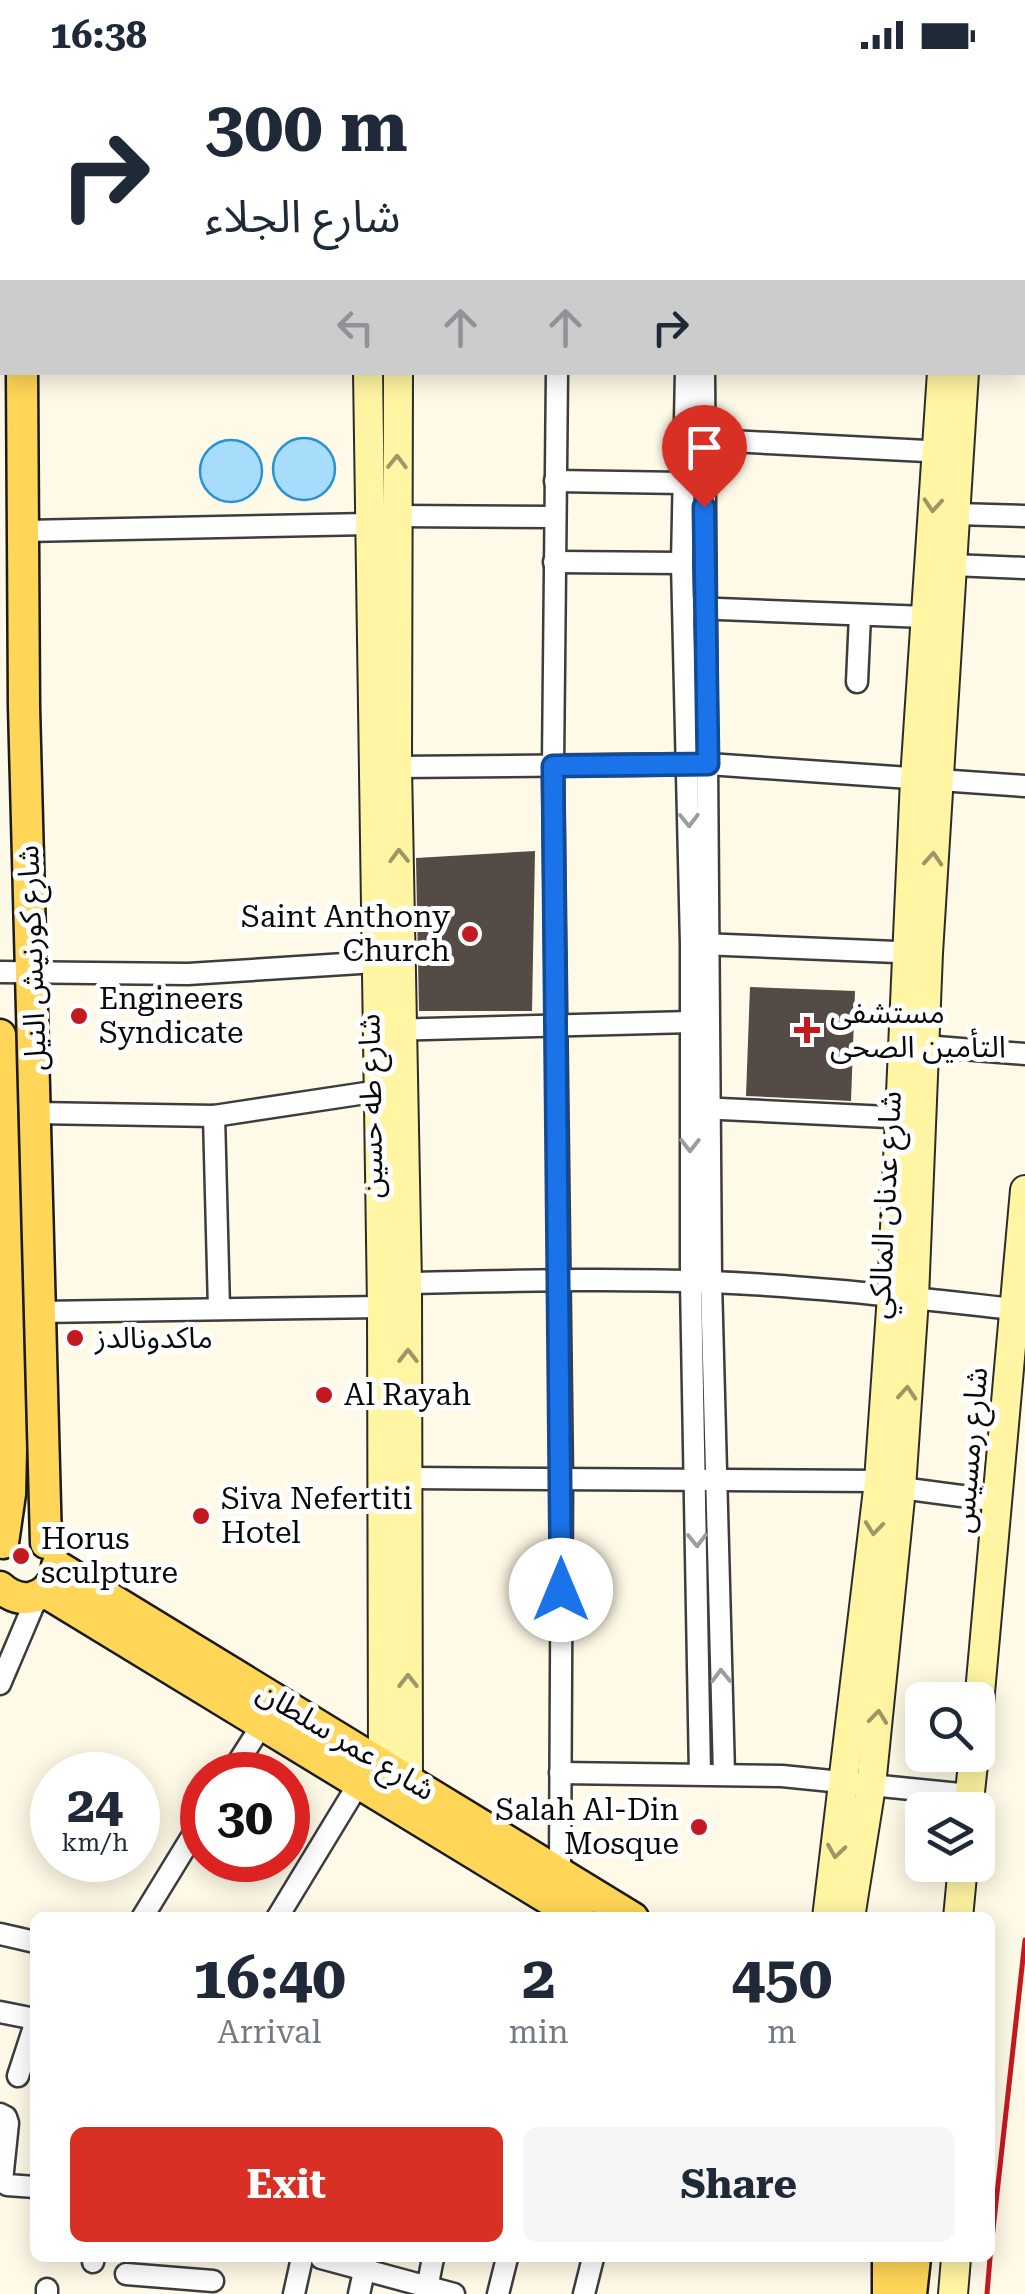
<!DOCTYPE html>
<html lang="en">
<head>
<meta charset="utf-8">
<style>
  body { margin:0; font-family:"Roboto Serif","Noto Sans Arabic",serif; background:#f6f6f7; color:#1f2937; height:100vh; display:flex; flex-direction:column; font-size:38px; white-space:nowrap }
  * { box-sizing:border-box; margin:0 }
  p { font-size:32px; color:#747a83 }
  .icon { flex:none; width:55px; height:55px; fill:none; stroke:currentColor; stroke-width:2; stroke-linecap:round; stroke-linejoin:round }
  .map { position:relative; flex:1; overflow:hidden }
  .panel { position:absolute; left:30px; top:1842px; width:965px; height:350px; display:flex; flex-direction:column; background:#fff; border-radius:15px; box-shadow:0 5px 25px #0003 }
  .panel>* { flex:none }
  .guide { position:absolute; left:0px; top:0px; width:1025px; height:305px; box-shadow:0 5px 25px #0003; background:#fff; color:#1f2937; overflow:hidden }
  .controls { position:absolute; left:905px; top:1612px; display:grid; gap:20px }
  .controls a { display:grid; place-items:center; width:90px; height:90px; border-radius:15px; background:#fff; box-shadow:0 5px 25px #0003; font-size:50px }
  .speed { position:absolute; left:30px; top:1682px; display:flex; gap:20px; font-size:50px; font-weight:700; text-align:center }
  .speed>* { display:grid; place-content:center; width:130px; height:130px; border-radius:50%; background:#fff; box-shadow:0 5px 25px #0003; line-height:1 }
  .speed small { font-size:25px; font-weight:400 }
  .speed .limit { border:15px solid #d22; background:#fff; color:#111 }
  .pin { position:absolute; display:grid; place-items:center; width:85px; height:85px; color:#fff; margin:-102px -42px; border-radius:50% 50% 50% 0; rotate:-45deg; box-shadow:0 0 10px #0007 }
  .pin .icon { rotate:45deg }
  .me { position:absolute; width:110px; margin:-55px; rotate:0deg; stroke-linejoin:round; filter:drop-shadow(0 0 8px #0008) }
  .turn { display:flex; align-items:center; gap:35px; height:210px; padding:0 40px; font-size:45px }
  .turn .icon { width:130px; height:130px; stroke-width:2.5 }
  .turn b { display:block; font-size:70px; line-height:85px }
  .lanes { display:flex; align-items:center; height:95px; padding:0 40px; background:#0003; justify-content:center; gap:50px; direction:ltr }
  .lanes .off { opacity:.35 }
  .eta { display:flex; justify-content:space-evenly; align-items:center; height:170px; text-align:center }
  .eta b { font-size:60px; font-weight:700; line-height:70px }
  .cta { display:flex; gap:20px; margin-top:auto; padding:20px 40px }
  .cta a { flex:1; height:115px; border-radius:15px; background:#d93025; color:#fff; font-size:40px; font-weight:700; line-height:115px; text-align:center }
  .cta a+a { background:#f6f6f7; color:#1f2937 }
  .status { display:flex; justify-content:space-between; align-items:center; height:70px; padding:0 50px; background:#fff; direction:ltr }
  .status svg { height:28px; fill:currentColor }
  .map>svg:first-child { display:block }
  .water { fill:#a8dcfb; stroke:#2992d7; stroke-width:2.5 }
  .building { fill:#544b46 }
  .lines { fill:none; stroke-linecap:round; stroke-linejoin:round }
  .minor-casing { stroke:#3d3d3d; stroke-width:25 }
  .secondary-casing { stroke:#2c2c2c; stroke-width:32 }
  .primary-casing { stroke:#1b1b1b; stroke-width:35 }
  .minor { stroke:#fff; stroke-width:20 }
  .secondary { stroke:#fff5a2; stroke-width:28 }
  .primary { stroke:#ffd657; stroke-width:30 }
  .rail { stroke:#c41921; stroke-width:5 }
  .oneway { stroke:#9d9765 }
  .oneway2 { stroke:#9d9d9d }
  .route-casing { stroke:#114b97; stroke-width:25 }
  .route { stroke:#1a73e8; stroke-width:18 }
  .poi-dot { fill:#c41921; stroke:#fff; stroke-width:4 }
  .labels { text-anchor:middle; stroke-width:10; stroke-linejoin:round; paint-order:stroke }
  .poi-label { font-size:30px; fill:#0a0a0a; stroke:#fff; text-anchor:start }
  .street-label { font-size:30px; fill:#0a0a0a; stroke:#fff }
</style>
</head>
<body>
<div class="status"><b>16:38</b><svg viewBox="0 0 49 12"><path d="M0 12V9h3v3zM5 12V6h3v6zM10 12V3h3v9zM15 12V0h3v12zM26 1h20v11H26zM47 4h2v5h-2z"/></svg></div>
<div class="map">
<svg width="1025" height="2224" viewBox="0 0 1025 2224">
  <rect width="100%" height="100%" fill="#fffae7"/>
  <g class="water">
    <circle cx="304" cy="399" r="31"/>
    <circle cx="231" cy="401" r="31"/>
  </g>
  <g class="building">
    <polygon points="535,781 532,941 419,941 416,788"/>
    <polygon points="750,917 855,921 851,1031 746,1026"/>
  </g>
  <g class="lines">
    <defs>
      <g id="minor">
        <polyline points="659,0 660,2"/>
        <polyline points="676,0 677,2"/>
        <polyline points="1022,43 1025,43"/>
        <polyline points="1022,289 1025,289"/>
        <polyline points="557,302 553,696 562,1410 560,1800"/>
        <polyline points="686,302 682,493 691,874 691,1212 700,1704"/>
        <polyline points="704,302 711,1212 724,1704"/>
        <polyline points="691,369 946,382"/>
        <polyline points="555,411 683,413"/>
        <polyline points="955,444 1025,446"/>
        <polyline points="396,446 554,447"/>
        <polyline points="25,461 369,454"/>
        <polyline points="554,492 682,493"/>
        <polyline points="952,495 1025,498"/>
        <polyline points="693,538 926,547"/>
        <polyline points="857,612 860,545"/>
        <polyline points="397,697 708,694 1025,716"/>
        <polyline points="700,874 921,883"/>
        <polyline points="0,902 188,904 376,892"/>
        <polyline points="388,960 691,952"/>
        <polyline points="912,975 1025,984"/>
        <polyline points="699,1038 909,1048"/>
        <polyline points="36,1043 214,1046 379,1021"/>
        <polyline points="214,1046 219,1239"/>
        <path d="M 407,1213 C 509,1211 610,1208 711,1212 C 812,1216 913,1228 1014,1239"/>
        <polyline points="40,1242 382,1237"/>
        <polyline points="409,1408 879,1411"/>
        <polyline points="901,1418 999,1431"/>
        <polyline points="0,1614 37,1527"/>
        <polyline points="560,1703 782,1706 970,1725"/>
        <polyline points="230,1705 263,1653"/>
        <polyline points="142,1848 202,1750"/>
        <polyline points="277,1848 359,1713"/>
        <polyline points="0,1864 35,1872"/>
        <polyline points="0,1942 35,1949"/>
        <polyline points="18,2006 35,1954"/>
        <polyline points="0,2044 6,2047 8,2053 2,2111 7,2115 35,2117"/>
        <polyline points="321,2188 454,2224"/>
        <polyline points="93,2192 94,2188"/>
        <polyline points="126,2204 213,2211"/>
        <polyline points="47,2224 47,2219"/>
        <polyline points="294,2224 302,2188"/>
        <polyline points="359,2224 367,2188"/>
        <polyline points="426,2224 433,2188"/>
        <polyline points="498,2224 507,2188"/>
        <polyline points="584,2224 593,2188"/>
      </g>
      <g id="secondary">
        <polyline points="380,2 380,0"/>
        <polyline points="405,2 405,0"/>
        <polyline points="963,2 963,0"/>
        <polyline points="989,2 989,0"/>
        <polyline points="368,302 382,1237 383,1694"/>
        <polyline points="398,302 397,697 407,1213 408,1709"/>
        <polyline points="978,1645 1025,1120"/>
        <polyline points="968,1740 974,1685"/>
        <polyline points="827,1848 879,1411 892,1225 915,709 942,302"/>
        <polyline points="850,1848 871,1716 901,1418 914,1228 928,883 964,302"/>
        <polyline points="958,1848 963,1795"/>
        <polyline points="953,2224 956,2188"/>
      </g>
      <g id="primary">
        <polyline points="18,0 18,2"/>
        <polyline points="22,302 24,637 46,1473"/>
        <polyline points="0,965 11,1380 10,1424 3,1473"/>
        <polyline points="57,1496 633,1848"/>
        <path d="M 0,1517 C 20,1535 44,1531 56,1506"/>
        <polyline points="45,1522 580,1848"/>
        <polyline points="888,2224 888,2188"/>
        <polyline points="911,2224 915,2188"/>
      </g>
    </defs>
    <use href="#minor" class="minor-casing"/>
    <use href="#secondary" class="secondary-casing"/>
    <use href="#primary" class="primary-casing"/>
    <use href="#minor" class="minor"/>
    <use href="#secondary" class="secondary"/>
    <use href="#primary" class="primary"/>
    <g class="rail">
      <polyline points="990,2187 1025,1870"/>
      <polyline points="987,2224 990,2188"/>
    </g>
  </g>
  <defs><path id="oneway-chevron" d="M-2-3.5L2.5 0L-2 3.5" fill="none" stroke-width="1.6" stroke-linecap="round" stroke-linejoin="round" transform="scale(2.5)"/></defs>
  <g class="oneway">
    <use href="#oneway-chevron" transform="translate(397 392) rotate(-89)"/>
    <use href="#oneway-chevron" transform="translate(933 435) rotate(94)"/>
    <use href="#oneway-chevron" transform="translate(399 786) rotate(-91)"/>
    <use href="#oneway-chevron" transform="translate(933 789) rotate(-86)"/>
    <use href="#oneway-chevron" transform="translate(408 1286) rotate(-90)"/>
    <use href="#oneway-chevron" transform="translate(907 1323) rotate(-86)"/>
    <use href="#oneway-chevron" transform="translate(874 1458) rotate(96)"/>
    <use href="#oneway-chevron" transform="translate(408 1611) rotate(-90)"/>
    <use href="#oneway-chevron" transform="translate(878 1647) rotate(-84)"/>
    <use href="#oneway-chevron" transform="translate(836 1781) rotate(98)"/>
  </g>
  <g class="oneway2">
    <use href="#oneway-chevron" transform="translate(689 750) rotate(89)"/>
    <use href="#oneway-chevron" transform="translate(690 1075) rotate(90)"/>
    <use href="#oneway-chevron" transform="translate(697 1470) rotate(89)"/>
    <use href="#oneway-chevron" transform="translate(721 1606) rotate(-91)"/>
  </g>
  <g class="lines">
    <defs>
      <polyline id="route" points="561,1520 553,696 708,694 704,437"/>
    </defs>
    <use href="#route" class="route-casing"/>
    <use href="#route" class="route"/>
  </g>
  <g class="poi-dot">
    <circle cx="470" cy="864" r="10"/>
    <circle cx="79" cy="946" r="10"/>
    <path d="M802 945h10v10h10v10h-10v10h-10v-10h-10v-10h10z"/>
    <circle cx="75" cy="1268" r="10"/>
    <circle cx="324" cy="1325" r="10"/>
    <circle cx="201" cy="1446" r="10"/>
    <circle cx="21" cy="1486" r="10"/>
    <circle cx="699" cy="1757" r="10"/>
  </g>
  <g class="labels">
    <g class="poi-label">
      <text x="450" y="857" text-anchor="end">Saint Anthony<tspan x="450" dy="34">Church</tspan></text>
      <text x="99" y="939">Engineers<tspan x="99" dy="34">Syndicate</tspan></text>
      <text x="830" y="953">مستشفى<tspan x="830" dy="34">التأمين الصحى</tspan></text>
      <text x="95" y="1278">ماكدونالدز</text>
      <text x="344" y="1335">Al Rayah</text>
      <text x="221" y="1439">Siva Nefertiti<tspan x="221" dy="34">Hotel</tspan></text>
      <text x="41" y="1479">Horus<tspan x="41" dy="34">sculpture</tspan></text>
      <text x="679" y="1750" text-anchor="end">Salah Al-Din<tspan x="679" dy="34">Mosque</tspan></text>
    </g>
    <g class="street-label">
      <text transform="translate(32 888) rotate(-92)" y="10">شارع كورنيش النيل</text>
      <text transform="translate(371 1036) rotate(-91)" y="10">شارع طه حسين</text>
      <text transform="translate(885 1135) rotate(-87)" y="10">شارع عدنان المالكي</text>
      <text transform="translate(970 1380) rotate(-85)" y="10">شارع رمسيس</text>
      <text transform="translate(346 1671) rotate(31)" y="10">شارع عمر سلطان</text>
    </g>
  </g>
</svg>
<div class="controls">
<a><svg class="icon" aria-label="search" viewBox="0 0 24 24"><circle cx="10" cy="10" r="6"/><path d="M15 15l6 6"/></svg></a>
<a><svg class="icon" aria-label="layers" viewBox="0 0 24 24"><path d="M12 4l9 5-9 5-9-5zM3 14l9 5 9-5"/></svg></a>
</div>
<div class="speed"><div>24<small>km/h</small></div><div class="limit">30</div></div>
<div class="pin" style="left:704px;top:437px;background:#d93025"><svg class="icon" aria-label="arrive" viewBox="0 0 24 24"><path d="M6 21V4h12l-3 4 3 4H6"/></svg></div>
<svg class="me" style="left:561px;top:1520px" viewBox="-20 -20 40 40"><circle r="19" fill="#fff"/><path d="M0-13L10 11 0 6-10 11z" fill="#1a73e8"/></svg>
<div class="guide">
<div class="turn"><svg class="icon" aria-label="right" viewBox="0 0 24 24"><path d="M7 20v-9h11M14 6l5 5-5 5"/></svg><div><b>300 m</b>شارع الجلاء</div></div>
<div class="lanes"><svg class="icon off" aria-label="left" viewBox="0 0 24 24"><path d="M17 20v-9H6M10 6l-5 5 5 5"/></svg><svg class="icon off" aria-label="ahead" viewBox="0 0 24 24"><path d="M12 20V5M6 11l6-6 6 6"/></svg><svg class="icon off" aria-label="ahead" viewBox="0 0 24 24"><path d="M12 20V5M6 11l6-6 6 6"/></svg><svg class="icon" aria-label="right" viewBox="0 0 24 24"><path d="M7 20v-9h11M14 6l5 5-5 5"/></svg></div>
</div>
<section class="panel">
<div class="eta">
<div><b>16:40</b><p>Arrival</p></div>
<div><b>2</b><p>min</p></div>
<div><b>450</b><p>m</p></div>
</div>
<div class="cta"><a>Exit</a><a>Share</a></div>
</section>
</div>
</body>
</html>
